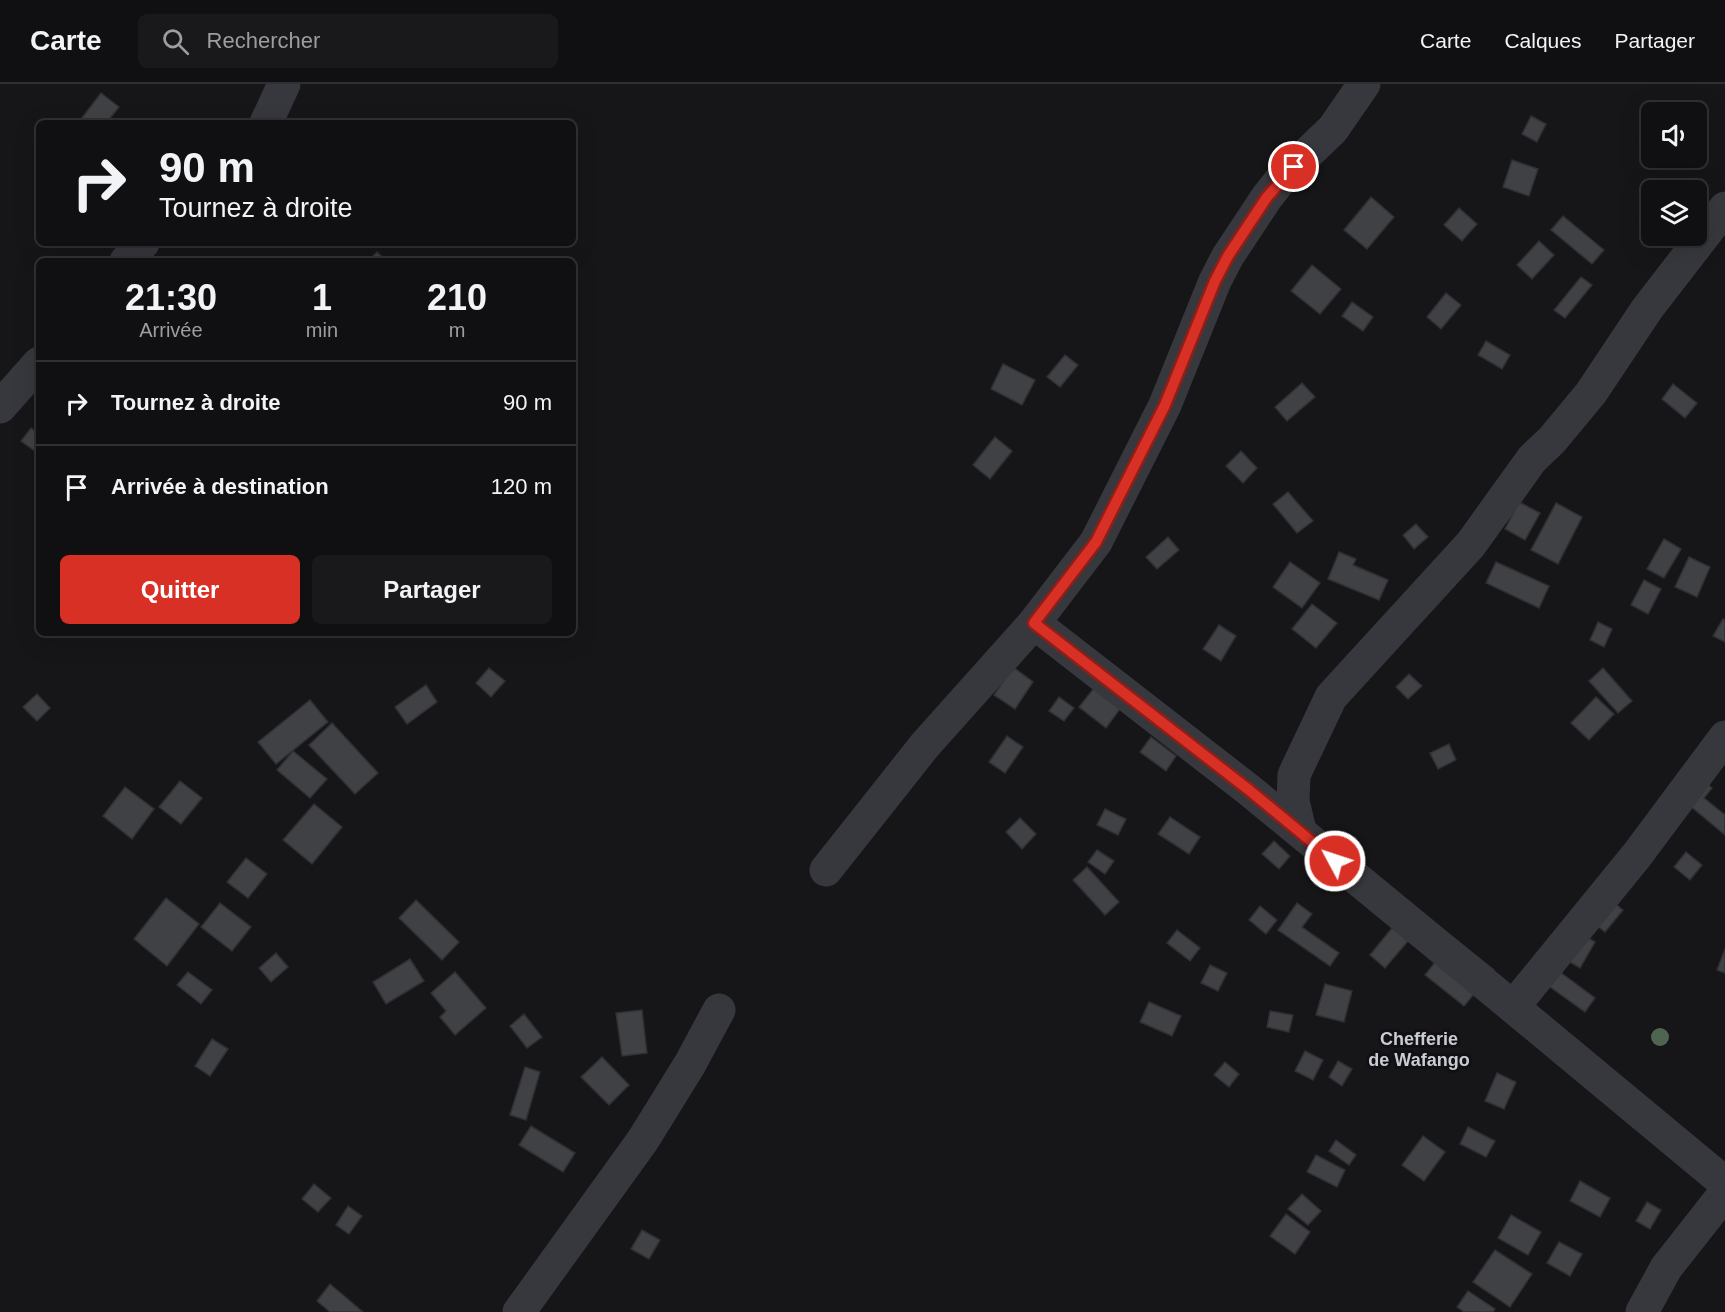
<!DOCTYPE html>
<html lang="fr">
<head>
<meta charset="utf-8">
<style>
  body { margin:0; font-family:Helvetica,sans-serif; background:#19191b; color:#f1f3f6; height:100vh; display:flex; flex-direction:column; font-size:22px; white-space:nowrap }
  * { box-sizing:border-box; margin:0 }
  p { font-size:20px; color:#9c9d9f }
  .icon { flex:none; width:33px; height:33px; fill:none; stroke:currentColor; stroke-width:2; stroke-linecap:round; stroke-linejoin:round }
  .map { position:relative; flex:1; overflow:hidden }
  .panel { position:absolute; left:36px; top:174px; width:540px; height:378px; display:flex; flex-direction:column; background:#101012; border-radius:9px; box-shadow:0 6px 24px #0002,0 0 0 2px #303032 }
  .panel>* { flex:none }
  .top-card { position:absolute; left:36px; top:36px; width:540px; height:126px; border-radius:9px; box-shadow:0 6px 24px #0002,0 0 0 2px #303032; background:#101012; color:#f1f3f6; overflow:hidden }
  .buttons { position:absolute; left:1641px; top:18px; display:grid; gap:12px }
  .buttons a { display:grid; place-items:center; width:66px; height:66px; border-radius:9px; background:#101012; box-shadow:0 6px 24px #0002,0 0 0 2px #303032; font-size:30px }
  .pin { position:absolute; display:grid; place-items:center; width:51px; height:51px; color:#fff; margin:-26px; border:3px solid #fff; border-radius:50%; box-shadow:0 2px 6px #0007 }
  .me { position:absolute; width:66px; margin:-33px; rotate:310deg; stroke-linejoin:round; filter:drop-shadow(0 0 4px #0008) }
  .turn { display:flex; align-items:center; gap:21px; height:126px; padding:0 24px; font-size:27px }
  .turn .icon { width:78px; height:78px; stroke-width:2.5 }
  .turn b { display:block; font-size:42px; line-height:51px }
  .eta { display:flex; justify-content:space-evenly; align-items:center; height:102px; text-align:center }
  .eta b { font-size:36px; font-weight:800; line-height:42px }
  .cta { display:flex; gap:12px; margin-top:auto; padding:12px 24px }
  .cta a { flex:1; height:69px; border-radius:9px; background:#d93025; color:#fff; font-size:24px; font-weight:800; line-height:69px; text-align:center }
  .cta a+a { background:#19191b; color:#f1f3f6 }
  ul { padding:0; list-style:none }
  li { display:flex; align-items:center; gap:18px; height:84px; padding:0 24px; border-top:2px solid #303032 }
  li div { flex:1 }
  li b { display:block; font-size:22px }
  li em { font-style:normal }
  header { display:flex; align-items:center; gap:36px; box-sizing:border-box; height:84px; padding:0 30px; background:#101012; border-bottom:2px solid #303032 }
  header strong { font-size:28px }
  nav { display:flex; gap:33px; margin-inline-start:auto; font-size:21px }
  .search { width:420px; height:54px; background:#19191b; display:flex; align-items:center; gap:15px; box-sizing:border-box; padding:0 21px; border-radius:9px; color:#9c9d9f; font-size:22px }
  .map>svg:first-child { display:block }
  .building { fill:#404145; stroke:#303034; stroke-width:1.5 }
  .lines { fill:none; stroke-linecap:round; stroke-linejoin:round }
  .minor { stroke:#37383d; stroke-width:33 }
  .tree { fill:#506452 }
  .route-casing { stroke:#8d1f18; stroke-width:15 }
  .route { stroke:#d93025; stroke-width:10 }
  .labels { text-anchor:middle; stroke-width:6; stroke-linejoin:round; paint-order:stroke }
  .quarter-label { font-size:18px; font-weight:bold; fill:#c9ccd4; stroke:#111113 }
</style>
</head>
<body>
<header>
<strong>Carte</strong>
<div class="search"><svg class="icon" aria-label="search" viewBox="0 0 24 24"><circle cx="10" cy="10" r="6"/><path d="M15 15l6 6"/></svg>Rechercher</div>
<nav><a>Carte</a><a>Calques</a><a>Partager</a></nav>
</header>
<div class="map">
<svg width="1725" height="1228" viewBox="0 0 1725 1228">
  <rect width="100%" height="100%" fill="#161618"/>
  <g class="building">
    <polygon points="101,9 119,23 106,39 78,39"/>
    <polygon points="1531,32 1546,40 1537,58 1522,50"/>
    <polygon points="1512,76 1538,85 1529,112 1503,103"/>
    <polygon points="1371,113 1394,133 1367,165 1344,146"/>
    <polygon points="1459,124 1477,140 1462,157 1444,141"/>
    <polygon points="1563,132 1604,166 1592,180 1551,146"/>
    <polygon points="1539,157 1554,171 1532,195 1517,181"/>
    <polygon points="377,168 386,177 368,177"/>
    <polygon points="1312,181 1341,205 1320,230 1291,207"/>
    <polygon points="1581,193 1592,201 1565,234 1554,226"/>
    <polygon points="1446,209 1461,221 1441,245 1427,233"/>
    <polygon points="1352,218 1373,233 1363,247 1342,232"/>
    <polygon points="1486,257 1510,271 1502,285 1478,271"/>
    <polygon points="1065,271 1078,281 1060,303 1047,293"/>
    <polygon points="1003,280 1035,296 1022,321 991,305"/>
    <polygon points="1302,299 1315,313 1287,337 1275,323"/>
    <polygon points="1673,300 1697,319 1685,334 1662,315"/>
    <polygon points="31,344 39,350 39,370 21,357"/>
    <polygon points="995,353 1012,367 990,395 973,381"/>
    <polygon points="1241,367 1257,384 1243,399 1226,382"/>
    <polygon points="1288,408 1313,437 1297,449 1273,420"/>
    <polygon points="1519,418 1540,429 1525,456 1505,445"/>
    <polygon points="1556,419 1582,433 1558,480 1531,466"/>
    <polygon points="1416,440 1428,453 1414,465 1403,451"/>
    <polygon points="1168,453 1179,466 1157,485 1146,473"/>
    <polygon points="1664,455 1681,465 1664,494 1647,485"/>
    <polygon points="1339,468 1356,475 1353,481 1388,496 1379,516 1328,495"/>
    <polygon points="1689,473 1710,483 1697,513 1675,503"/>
    <polygon points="1290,478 1320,499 1302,524 1273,503"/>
    <polygon points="1496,478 1549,502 1539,524 1486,499"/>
    <polygon points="1644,496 1661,505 1648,530 1631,521"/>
    <polygon points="1312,520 1337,539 1316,564 1292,545"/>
    <polygon points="1723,535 1725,536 1725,558 1713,552"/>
    <polygon points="1598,538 1612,545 1604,563 1590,556"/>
    <polygon points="1219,541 1236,552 1221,577 1203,565"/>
    <polygon points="1013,583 1033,598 1015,625 994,611"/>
    <polygon points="489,584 505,597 491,613 476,599"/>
    <polygon points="1603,584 1632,617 1618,629 1589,597"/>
    <polygon points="1409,590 1422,602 1408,615 1396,603"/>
    <polygon points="426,601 437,618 407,640 395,623"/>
    <polygon points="1094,604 1120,625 1106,644 1079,623"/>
    <polygon points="37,610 50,624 37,637 23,623"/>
    <polygon points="1059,613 1074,624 1064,637 1049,627"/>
    <polygon points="1596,613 1614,630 1589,656 1571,639"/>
    <polygon points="310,616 328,638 276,680 258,658"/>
    <polygon points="332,639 378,689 355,710 309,661"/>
    <polygon points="1007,652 1023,663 1005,689 989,678"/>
    <polygon points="1151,653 1176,672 1166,687 1140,668"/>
    <polygon points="1449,660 1456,676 1438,685 1430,669"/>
    <polygon points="293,667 327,695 310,714 277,686"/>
    <polygon points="1694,689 1712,704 1704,714 1725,731 1725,751 1677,711"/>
    <polygon points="180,697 202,714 181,740 159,723"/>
    <polygon points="125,703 154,725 132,755 103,732"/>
    <polygon points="314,720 342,743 312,780 283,756"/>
    <polygon points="1105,725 1126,735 1118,751 1097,741"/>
    <polygon points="1170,733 1200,753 1189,770 1158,750"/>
    <polygon points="1020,734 1036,750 1022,765 1006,748"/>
    <polygon points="1274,757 1290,772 1279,785 1262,770"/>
    <polygon points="1097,766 1114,777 1105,790 1088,778"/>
    <polygon points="1686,768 1702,781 1690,796 1674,783"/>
    <polygon points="246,774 267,790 248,814 227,798"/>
    <polygon points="1087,783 1119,818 1105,831 1073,796"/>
    <polygon points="166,814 199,840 167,882 134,855"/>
    <polygon points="1608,814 1623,826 1605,848 1590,836"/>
    <polygon points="416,816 459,858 442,876 399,834"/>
    <polygon points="220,819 251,843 232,867 201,843"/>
    <polygon points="1297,819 1312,830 1302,843 1339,869 1330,882 1278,846"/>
    <polygon points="1260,822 1277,836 1266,850 1249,836"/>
    <polygon points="1392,844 1408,857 1385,884 1370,871"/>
    <polygon points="1177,846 1200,864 1190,877 1167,859"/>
    <polygon points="1578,848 1595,858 1580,884 1563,874"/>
    <polygon points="1454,854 1494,886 1464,922 1425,891"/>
    <polygon points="1725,865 1725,889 1717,886"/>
    <polygon points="276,869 288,883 271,898 259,884"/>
    <polygon points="410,875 424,897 386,920 373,898"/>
    <polygon points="1210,881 1227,889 1218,907 1201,899"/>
    <polygon points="1556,885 1595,914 1585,928 1546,900"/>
    <polygon points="188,888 212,906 201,920 177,901"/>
    <polygon points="455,888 486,924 455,951 440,933 446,927 431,909"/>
    <polygon points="1325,900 1352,907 1344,938 1316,931"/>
    <polygon points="1149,918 1181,932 1172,952 1140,938"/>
    <polygon points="642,926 647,969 622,972 616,929"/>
    <polygon points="1270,927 1293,931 1289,948 1267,943"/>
    <polygon points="524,930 542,953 527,964 510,942"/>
    <polygon points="212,955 228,965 210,992 195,982"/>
    <polygon points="1305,967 1323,976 1313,996 1295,987"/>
    <polygon points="602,973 629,1001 609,1021 581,993"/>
    <polygon points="1338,977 1352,985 1342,1002 1329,993"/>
    <polygon points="1225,978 1239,990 1229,1003 1214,991"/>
    <polygon points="525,983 540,988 526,1036 510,1031"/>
    <polygon points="1497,989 1516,998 1504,1025 1485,1017"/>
    <polygon points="531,1042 575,1069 563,1088 519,1061"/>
    <polygon points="1468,1043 1495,1057 1486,1073 1460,1060"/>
    <polygon points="1423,1052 1445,1068 1424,1097 1402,1081"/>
    <polygon points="1336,1056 1356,1071 1349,1081 1329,1067"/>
    <polygon points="1316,1071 1345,1086 1337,1103 1307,1088"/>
    <polygon points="1580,1097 1610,1114 1600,1133 1570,1117"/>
    <polygon points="314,1100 331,1114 318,1128 302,1115"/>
    <polygon points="1302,1110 1321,1127 1308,1141 1288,1125"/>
    <polygon points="1647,1118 1661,1126 1650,1145 1636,1137"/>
    <polygon points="348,1122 362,1132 349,1150 336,1141"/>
    <polygon points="1286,1130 1310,1148 1295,1170 1270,1152"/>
    <polygon points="1511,1131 1541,1148 1528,1171 1498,1154"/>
    <polygon points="642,1146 660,1156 649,1175 631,1165"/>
    <polygon points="1559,1158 1582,1170 1570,1192 1547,1179"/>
    <polygon points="1495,1166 1532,1190 1510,1223 1473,1198"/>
    <polygon points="330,1200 363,1228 330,1228 317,1217"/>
    <polygon points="1468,1207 1495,1225 1493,1228 1464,1228 1457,1223"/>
  </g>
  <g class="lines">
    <g class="minor">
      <polyline points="1364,0 1333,45 1283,93 1267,113 1228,172 1215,197 1165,321 1096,458 1034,539 1249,706 1513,923 1637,771 1725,653"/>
      <polyline points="266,39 284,0"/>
      <polyline points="126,177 143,159"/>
      <polyline points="0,323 39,279"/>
      <polyline points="1300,747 1293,717 1294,691 1331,613 1471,460 1532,375 1552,356 1591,309 1647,225 1725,124"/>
      <polyline points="826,786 925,661 1034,539"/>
      <polyline points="1513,923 1725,1099"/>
      <polyline points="519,1228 643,1056 690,980 719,926"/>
      <polyline points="1642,1228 1666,1184 1725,1109"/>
    </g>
  </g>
  <circle class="tree" cx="1660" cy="953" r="9"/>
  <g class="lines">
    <defs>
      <polyline id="route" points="1294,83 1267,113 1228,172 1215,197 1165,321 1096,458 1034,539 1249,706 1335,777"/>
    </defs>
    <use href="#route" class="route-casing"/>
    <use href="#route" class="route"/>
  </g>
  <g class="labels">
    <g class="quarter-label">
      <text x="1419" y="961">Chefferie<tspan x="1419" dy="21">de Wafango</tspan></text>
    </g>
  </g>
</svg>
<div class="buttons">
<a><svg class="icon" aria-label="sound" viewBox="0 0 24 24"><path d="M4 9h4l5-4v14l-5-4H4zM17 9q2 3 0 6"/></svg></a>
<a><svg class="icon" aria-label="layers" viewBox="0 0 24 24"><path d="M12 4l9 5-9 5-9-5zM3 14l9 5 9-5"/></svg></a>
</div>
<div class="pin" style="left:1294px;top:83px;background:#d93025"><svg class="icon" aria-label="arrive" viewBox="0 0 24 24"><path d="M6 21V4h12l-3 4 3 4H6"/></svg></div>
<svg class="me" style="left:1335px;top:777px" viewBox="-20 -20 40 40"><circle r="17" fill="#d93025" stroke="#fff" stroke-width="3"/><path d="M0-11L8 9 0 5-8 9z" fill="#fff"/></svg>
<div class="top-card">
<div class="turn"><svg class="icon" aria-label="right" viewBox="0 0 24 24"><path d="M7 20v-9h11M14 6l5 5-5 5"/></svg><div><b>90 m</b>Tournez à droite</div></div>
</div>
<section class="panel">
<div class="eta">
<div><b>21:30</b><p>Arrivée</p></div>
<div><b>1</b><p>min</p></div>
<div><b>210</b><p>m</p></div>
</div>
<ul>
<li><svg class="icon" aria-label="right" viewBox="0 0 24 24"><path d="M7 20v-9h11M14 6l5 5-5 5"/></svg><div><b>Tournez à droite</b></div><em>90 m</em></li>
<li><svg class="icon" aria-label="arrive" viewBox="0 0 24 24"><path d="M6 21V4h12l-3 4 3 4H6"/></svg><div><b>Arrivée à destination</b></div><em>120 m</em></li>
</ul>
<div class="cta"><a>Quitter</a><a>Partager</a></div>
</section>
</div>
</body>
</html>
